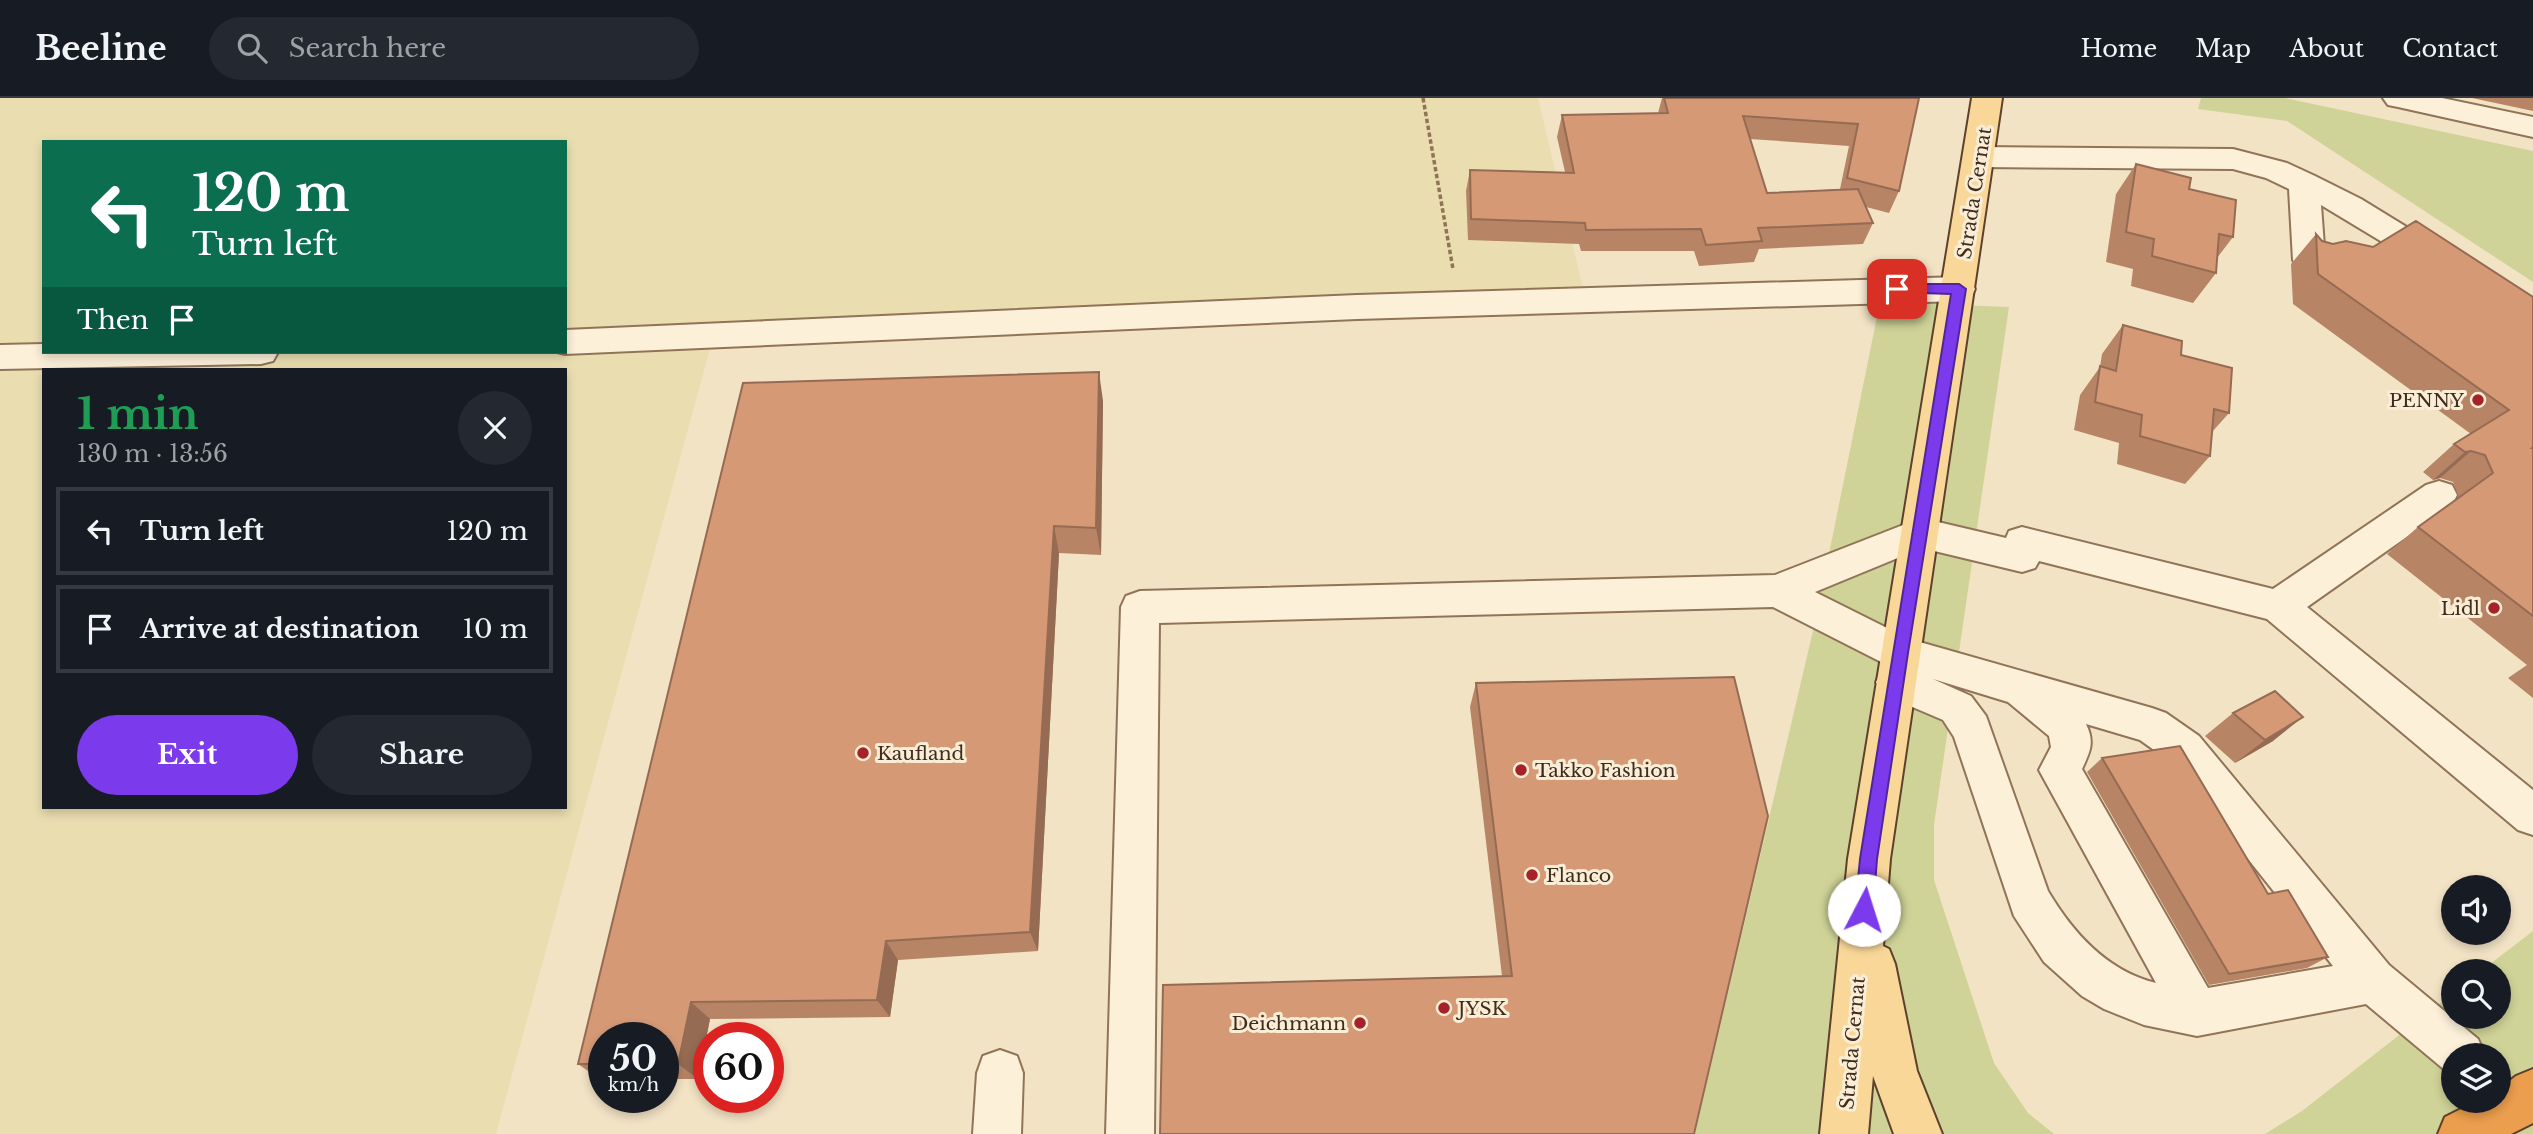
<!DOCTYPE html>
<html lang="en">
<head>
<meta charset="utf-8">
<style>
  body { margin:0; font-family:"Libre Baskerville",serif; background:#242831; color:#f1f3f6; height:100vh; display:flex; flex-direction:column; font-size:26px; white-space:nowrap }
  * { box-sizing:border-box; margin:0 }
  p { font-size:23px; color:#9ea1a6 }
  .icon { flex:none; width:38px; height:38px; fill:none; stroke:currentColor; stroke-width:2; stroke-linecap:round; stroke-linejoin:round }
  .map { position:relative; flex:1; overflow:hidden }
  .details { position:absolute; left:42px; top:270px; width:525px; height:441px; display:flex; flex-direction:column; background:#171b24; border-radius:0px; box-shadow:0 4px 10px #0003 }
  .details>* { flex:none }
  .top-card { position:absolute; left:42px; top:42px; width:525px; height:214px; border-radius:0px; box-shadow:0 4px 10px #0003; background:#0b6e4f; color:#fff; overflow:hidden }
  .tools { position:absolute; left:2441px; top:777px; display:grid; gap:14px }
  .tools a { display:grid; place-items:center; width:70px; height:70px; border-radius:50%; background:#171b24; box-shadow:0 4px 10px #0003; font-size:35px }
  .speed { position:absolute; left:588px; top:924px; display:flex; gap:14px; font-size:35px; font-weight:700; text-align:center }
  .speed>* { display:grid; place-content:center; width:91px; height:91px; border-radius:50%; background:#171b24; box-shadow:0 4px 10px #0003; line-height:1 }
  .speed small { font-size:18px; font-weight:400 }
  .speed .limit { border:10px solid #d22; background:#fff; color:#111 }
  .pin { position:absolute; display:grid; place-items:center; width:60px; height:60px; color:#fff; margin:-30px; border-radius:14px; box-shadow:0 4px 10px #0006 }
  .me { position:absolute; width:77px; margin:-38px; rotate:5deg; stroke-linejoin:round; filter:drop-shadow(0 0 5px #0008) }
  .turn { display:flex; align-items:center; gap:24px; height:147px; padding:0 35px; font-size:32px }
  .turn .icon { width:91px; height:91px; stroke-width:2.5 }
  .turn b { display:block; font-size:49px; line-height:60px }
  .then { display:flex; align-items:center; height:66px; padding:0 35px; background:#0003; gap:14px; font-size:26px }
  .round { display:grid; place-items:center; flex:none; width:74px; height:74px; border-radius:37px; background:#242831 }
  .overview { display:flex; align-items:center; justify-content:space-between; height:119px; padding:0 35px }
  h1 { font-size:42px; font-weight:700; line-height:52px; color:#1e9e55 }
  .action { display:flex; gap:14px; margin-top:auto; padding:14px 35px }
  .action a { flex:1; height:80px; border-radius:42px; background:#7c3aed; color:#fff; font-size:28px; font-weight:700; line-height:80px; text-align:center }
  .action a+a { background:#242831; color:#f1f3f6 }
  ul { padding:0; list-style:none }
  li { display:flex; align-items:center; gap:21px; height:88px; margin:0 14px 10px; padding:0 21px; border:4px solid #363941; border-radius:0px }
  li div { flex:1 }
  li b { display:block; font-size:26px }
  li em { font-style:normal }
  header { display:flex; align-items:center; gap:42px; box-sizing:border-box; height:98px; padding:0 35px; background:#171b24; border-bottom:2px solid #363941 }
  header strong { font-size:33px }
  nav { display:flex; gap:38px; margin-inline-start:auto; font-size:24px }
  .search { width:490px; height:63px; background:#242831; display:flex; align-items:center; gap:18px; box-sizing:border-box; padding:0 24px; border-radius:38px; color:#9ea1a6; font-size:26px }
  .map>svg:first-child { display:block }
  .farmland { fill:#eadeb1; fill-rule:evenodd }
  .green { fill:#cfd397; fill-rule:evenodd }
  .lines { fill:none; stroke-linecap:round; stroke-linejoin:round }
  .minor-casing { stroke:#917358; stroke-width:4 }
  .major-casing { stroke:#5e412d; stroke-width:4 }
  .highway-casing { stroke:#5e412d; stroke-width:4 }
  .path { stroke:#917358; stroke-width:3.5; stroke-dasharray:4.5 2.5; stroke-linecap:butt }
  .minor { fill:#fcf0d9; fill-rule:evenodd }
  .major { fill:#f9d799; fill-rule:evenodd }
  .highway { fill:#eb9e4d; fill-rule:evenodd }
  .wall { fill:#b78465; fill-rule:evenodd }
  .shaded-wall { fill:#956b53 }
  .building { fill:#d59976; stroke:#956b53; stroke-width:2 }
  .route { fill:#7c3aed; stroke:#51269a; stroke-width:2 }
  .poi-dot { fill:#a72128; stroke:#f9edd5; stroke-width:2.5 }
  .labels { text-anchor:middle; stroke-width:6; stroke-linejoin:round; paint-order:stroke }
  .street-label { font-size:19px; fill:#3f2c1e; stroke:#f9edd5 }
  .poi-label { font-size:19px; fill:#3f2c1e; stroke:#f9edd5; text-anchor:start }
</style>
</head>
<body>
<header>
<strong>Beeline</strong>
<div class="search"><svg class="icon" aria-label="search" viewBox="0 0 24 24"><circle cx="10" cy="10" r="6"/><path d="M15 15l6 6"/></svg>Search here</div>
<nav><a>Home</a><a>Map</a><a>About</a><a>Contact</a></nav>
</header>
<div class="map">
<svg width="2533" height="1036" viewBox="0 0 2533 1036">
  <rect width="100%" height="100%" fill="#f3e3c5"/>
  <path class="farmland" d="M 0,0 L 1538,0 L 1588,211 L 711,247 L 496,1036 L 0,1036 ZM 44,44 L 565,44 L 565,254 L 44,254 ZM 44,271 L 565,271 L 565,709 L 44,709 Z"/>
  <g class="green">
    <polygon points="2201,0 2285,0 2533,53 2533,184 2287,23 2198,11"/>
    <polygon points="1880,204 2009,209 1934,727 1934,782 1994,965 2028,1015 2054,1036 1695,1036 1816,520"/>
    <path d="M 2533,833 L 2533,1036 L 2265,1036 L 2302,1013 L 2453,895 L 2454,919 L 2499,919 L 2499,873 L 2481,873 ZM 2454,957 L 2499,957 L 2499,1003 L 2454,1003 Z"/>
  </g>
  <g class="lines">
    <defs>
      <g id="minor">
        <polygon points="2383,0 2442,0 2533,19 2533,39 2398,9 2388,7"/>
        <polygon points="1979,49 2233,51 2287,65 2315,78 2361,101 2449,155 2454,163 2449,171 2438,174 2427,171 2321,107 2325,162 2320,170 2309,173 2298,170 2293,162 2289,91 2266,80 2233,71 1979,69 1968,66 1964,59 1968,52"/>
        <polygon points="1959,179 1971,183 1975,191 1971,199 1959,203 1357,221 565,256 557,254 565,254 565,232 1357,197"/>
        <polygon points="44,246 44,254 278,254 273,263 261,266 0,271 0,247"/>
        <path d="M 2439,383 L 2452,387 L 2457,397 L 2452,407 L 2307,509 L 2533,692 L 2533,737 L 2518,732 L 2267,521 L 2039,463 L 2035,470 L 2022,474 L 1922,450 L 1815,494 L 1909,541 L 2152,610 L 2166,615 L 2199,638 L 2389,867 L 2478,941 L 2485,957 L 2454,957 L 2454,977 L 2446,973 L 2366,906 L 2197,938 L 2144,927 L 2104,911 L 2082,898 L 2044,864 L 2014,818 L 1954,639 L 1943,622 L 1882,596 L 1876,584 L 1882,572 L 1891,569 L 1773,509 L 1159,525 L 1154,1036 L 1106,1036 L 1121,509 L 1126,498 L 1140,493 L 1775,477 L 1921,420 L 2006,440 L 2009,433 L 2022,429 L 2273,491 L 2426,387 ZM 1933,581 L 2008,604 L 2049,638 L 2051,649 L 2039,672 L 2156,885 C 2107,873 2073,835 2048,793 L 1986,618 L 1971,598 ZM 2086,626 L 2140,642 L 2171,664 L 2333,868 L 2208,890 L 2082,671 C 2090,654 2095,644 2086,626 Z"/>
        <polygon points="1000,952 1017,958 1023,975 1021,1036 973,1036 977,975 983,958"/>
      </g>
      <polygon id="major" points="1972,0 2002,0 1890,761 1883,848 1889,851 1895,866 1917,973 1942,1036 1894,1036 1873,978 1868,1036 1820,1036 1848,761"/>
      <polygon id="highway" points="2533,971 2533,1025 2511,1036 2438,1036 2445,1019 2477,1003 2499,1003 2499,991 2516,978"/>
    </defs>
    <use href="#minor" class="minor-casing"/>
    <use href="#major" class="major-casing"/>
    <use href="#highway" class="highway-casing"/>
    <polyline class="path" points="1423,0 1453,171"/>
    <use href="#minor" class="minor"/>
    <use href="#major" class="major"/>
    <use href="#highway" class="highway"/>
  </g>
  <g class="wall">
    <path d="M 1662,0 L 1919,0 L 1899,93 L 1889,115 L 1866,109 L 1873,125 L 1863,146 L 1759,151 L 1754,164 L 1699,168 L 1694,153 L 1581,153 L 1579,146 L 1468,142 L 1466,93 L 1470,72 L 1565,74 L 1557,39 L 1562,17 L 1658,15 ZM 1750,41 L 1849,48 L 1840,91 L 1767,95 Z"/>
    <polygon points="2472,0 2533,0 2533,13"/>
    <polygon points="2136,66 2189,91 2233,139 2217,160 2216,175 2193,205 2131,188 2133,171 2106,164 2116,96"/>
    <polygon points="2316,136 2322,143 2533,199 2533,600 2508,580 2527,567 2387,456 2418,429 2459,399 2453,384 2440,380 2433,382 2423,374 2454,346 2471,336 2293,206 2291,166"/>
    <polygon points="2123,227 2181,257 2229,315 2212,334 2210,358 2185,386 2117,366 2119,345 2074,332 2080,297 2100,269 2102,256"/>
    <polygon points="1103,303 1101,457 1059,455 1038,853 898,862 890,919 710,921 698,981 663,981 663,940 604,940 604,982 601,982 578,966"/>
    <polygon points="1476,585 1694,1036 1502,878 1470,609"/>
    <polygon points="2233,615 2273,643 2235,665 2205,638"/>
    <polygon points="2102,660 2268,796 2328,859 2307,870 2209,887 2087,674"/>
  </g>
  <g class="shaded-wall">
    <polygon points="1099,274 1103,303 1101,457 1096,430"/>
    <polygon points="2471,353 2440,380 2433,382 2465,354"/>
    <polygon points="1054,428 1059,455 1038,853 1030,834"/>
    <polygon points="2303,619 2273,643 2235,665 2265,642"/>
    <polygon points="886,843 898,862 890,919 877,902"/>
    <polygon points="691,904 710,921 698,981 678,966"/>
  </g>
  <g class="building">
    <polygon points="1664,0 1919,0 1899,93 1847,80 1858,26 1743,18 1767,95 1858,91 1873,125 1758,130 1762,143 1706,147 1701,131 1586,132 1585,125 1471,121 1470,72 1574,75 1562,17 1668,15"/>
    <polygon points="2136,66 2191,80 2189,91 2236,102 2233,139 2219,136 2216,175 2152,158 2154,141 2126,134"/>
    <polygon points="2416,123 2533,199 2533,349 2532,350 2533,350 2533,518 2418,429 2493,375 2485,357 2471,353 2465,354 2454,346 2509,312 2318,176 2316,136 2322,143 2333,146 2346,143 2373,149"/>
    <polygon points="2123,227 2182,243 2181,257 2232,270 2229,315 2214,311 2210,358 2140,338 2142,317 2095,304 2100,268 2116,273"/>
    <polygon points="1099,274 1096,430 1054,428 1030,834 886,843 877,902 691,904 678,966 663,966 663,940 604,940 604,966 578,966 743,285"/>
    <polygon points="1734,579 1768,718 1694,1036 1160,1036 1163,887 1512,878 1476,585"/>
    <polygon points="2275,593 2303,619 2265,642 2233,615"/>
    <polygon points="2180,648 2268,796 2288,792 2328,859 2229,876 2102,660"/>
  </g>
  <polygon class="route" points="1897,186 1959,186 1966,191 1908,555 1877,761 1873,812 1870,818 1864,821 1857,818 1855,812 1860,761 1951,196 1892,194 1890,191"/>
  <g class="poi-dot">
    <circle cx="2478" cy="302" r="7"/>
    <circle cx="2494" cy="510" r="7"/>
    <circle cx="863" cy="655" r="7"/>
    <circle cx="1521" cy="672" r="7"/>
    <circle cx="1532" cy="777" r="7"/>
    <circle cx="1444" cy="910" r="7"/>
    <circle cx="1360" cy="925" r="7"/>
  </g>
  <g class="labels">
    <g class="street-label">
      <text transform="translate(1974 95) rotate(-81)" y="7">Strada Cernat</text>
      <text transform="translate(1852 945) rotate(-85)" y="7">Strada Cernat</text>
    </g>
    <g class="poi-label">
      <text x="2464" y="309" text-anchor="end">PENNY</text>
      <text x="2480" y="517" text-anchor="end">Lidl</text>
      <text x="877" y="662">Kaufland</text>
      <text x="1535" y="679">Takko Fashion</text>
      <text x="1546" y="784">Flanco</text>
      <text x="1458" y="917">JYSK</text>
      <text x="1346" y="932" text-anchor="end">Deichmann</text>
    </g>
  </g>
</svg>
<div class="tools">
<a><svg class="icon" aria-label="sound" viewBox="0 0 24 24"><path d="M4 9h4l5-4v14l-5-4H4zM17 9q2 3 0 6"/></svg></a>
<a><svg class="icon" aria-label="search" viewBox="0 0 24 24"><circle cx="10" cy="10" r="6"/><path d="M15 15l6 6"/></svg></a>
<a><svg class="icon" aria-label="layers" viewBox="0 0 24 24"><path d="M12 4l9 5-9 5-9-5zM3 14l9 5 9-5"/></svg></a>
</div>
<div class="speed"><div>50<small>km/h</small></div><div class="limit">60</div></div>
<div class="pin" style="left:1897px;top:191px;background:#d93025"><svg class="icon" aria-label="arrive" viewBox="0 0 24 24"><path d="M6 21V4h12l-3 4 3 4H6"/></svg></div>
<svg class="me" style="left:1864px;top:812px" viewBox="-20 -20 40 40"><circle r="19" fill="#fff"/><path d="M0-13L10 11 0 6-10 11z" fill="#7c3aed"/></svg>
<div class="top-card">
<div class="turn"><svg class="icon" aria-label="left" viewBox="0 0 24 24"><path d="M17 20v-9H6M10 6l-5 5 5 5"/></svg><div><b>120 m</b>Turn left</div></div>
<div class="then">Then<svg class="icon" aria-label="arrive" viewBox="0 0 24 24"><path d="M6 21V4h12l-3 4 3 4H6"/></svg></div>
</div>
<section class="details">
<div class="overview"><div><h1>1 min</h1><p>130 m · 13:56</p></div><a class="round"><svg class="icon" aria-label="close" viewBox="0 0 24 24"><path d="M6 6l12 12M18 6L6 18"/></svg></a></div>
<ul>
<li><svg class="icon" aria-label="left" viewBox="0 0 24 24"><path d="M17 20v-9H6M10 6l-5 5 5 5"/></svg><div><b>Turn left</b></div><em>120 m</em></li>
<li><svg class="icon" aria-label="arrive" viewBox="0 0 24 24"><path d="M6 21V4h12l-3 4 3 4H6"/></svg><div><b>Arrive at destination</b></div><em>10 m</em></li>
</ul>
<div class="action"><a>Exit</a><a>Share</a></div>
</section>
</div>
</body>
</html>
